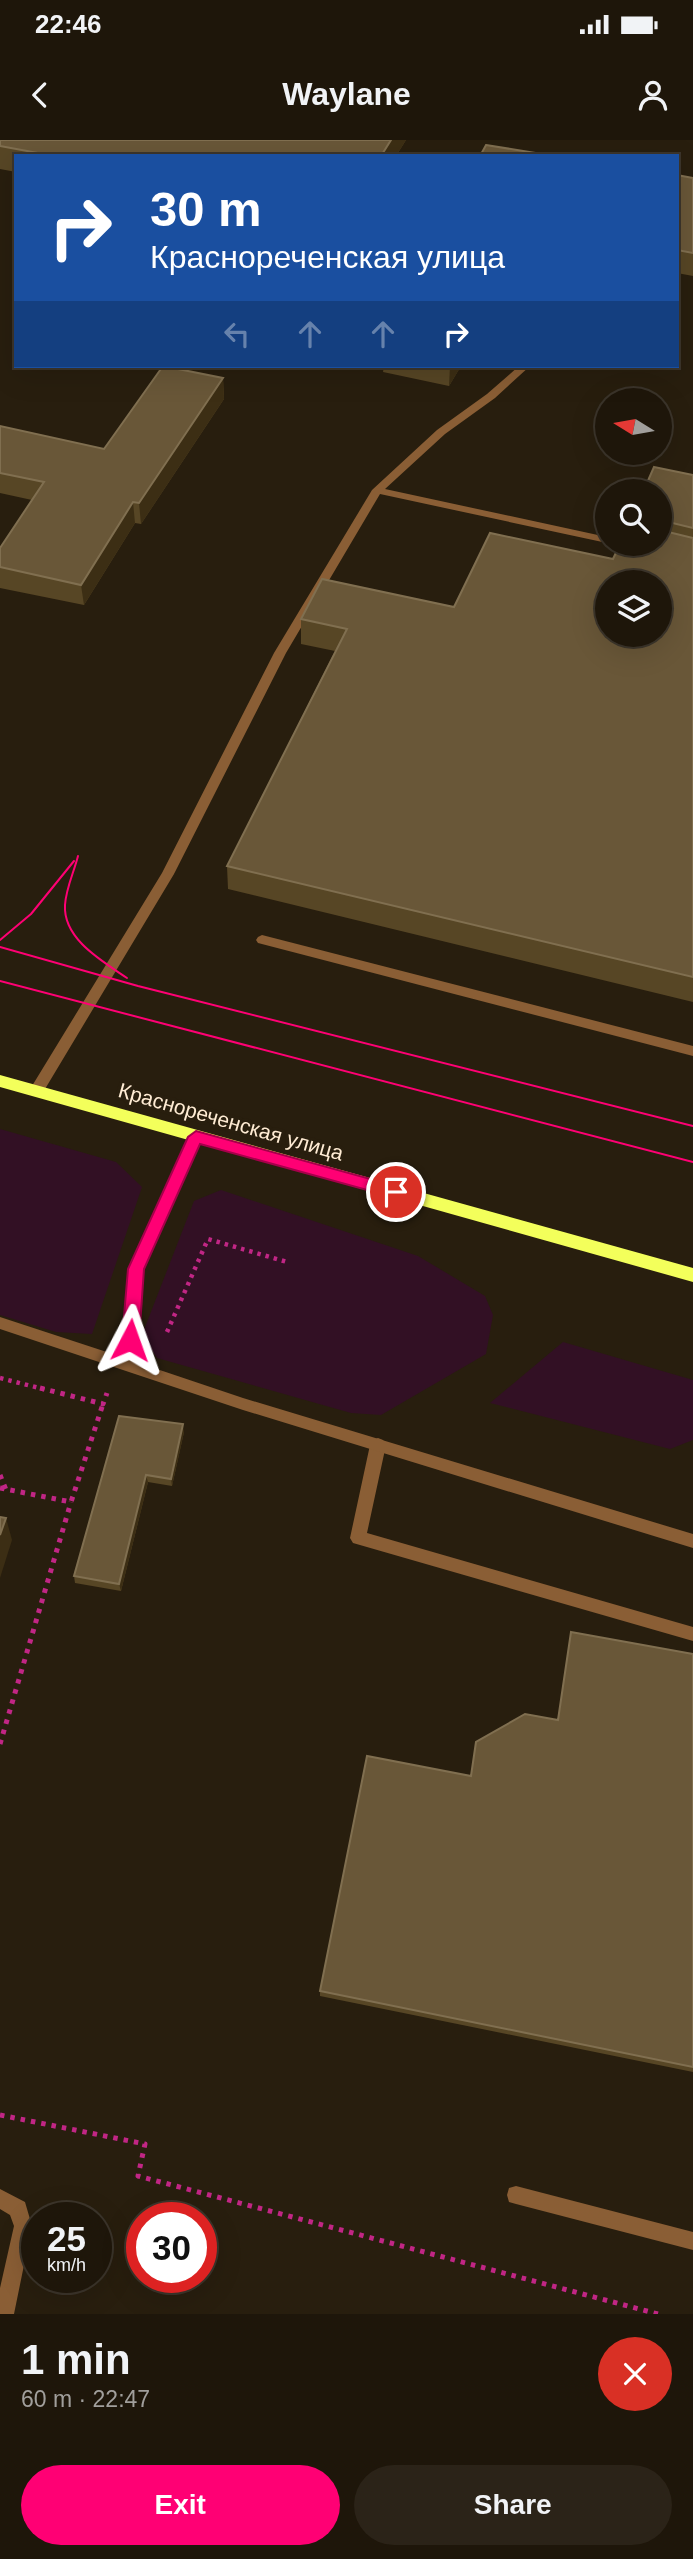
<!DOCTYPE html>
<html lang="en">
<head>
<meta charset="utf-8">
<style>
  body { margin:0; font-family:Arial,sans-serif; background:#2b2318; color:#f1f3f6; height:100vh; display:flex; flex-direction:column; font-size:26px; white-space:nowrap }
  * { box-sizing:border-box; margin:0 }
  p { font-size:23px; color:#a19f9c }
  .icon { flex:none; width:38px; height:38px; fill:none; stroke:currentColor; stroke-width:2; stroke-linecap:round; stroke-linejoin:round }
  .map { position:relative; height:2174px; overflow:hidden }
  .panel { display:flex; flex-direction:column; background:#1e160a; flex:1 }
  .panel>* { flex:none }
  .banner { position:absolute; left:14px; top:14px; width:665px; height:214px; border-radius:0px; box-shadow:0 7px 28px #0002,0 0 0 2px #3c352b; background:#1a4fa0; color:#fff; overflow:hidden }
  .needle { width:46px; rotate:281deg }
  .tools { position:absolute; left:595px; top:248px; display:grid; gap:14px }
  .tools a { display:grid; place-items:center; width:77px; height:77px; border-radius:50%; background:#1e160a; box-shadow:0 7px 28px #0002,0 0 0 2px #3c352b; font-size:35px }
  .speed { position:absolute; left:21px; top:2062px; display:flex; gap:14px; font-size:35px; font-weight:700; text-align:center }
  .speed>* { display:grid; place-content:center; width:91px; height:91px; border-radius:50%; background:#1e160a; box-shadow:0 7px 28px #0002,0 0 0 2px #3c352b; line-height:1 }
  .speed small { font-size:18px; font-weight:400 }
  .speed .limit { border:10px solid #d22; background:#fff; color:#111 }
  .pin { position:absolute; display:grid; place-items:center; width:60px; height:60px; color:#fff; margin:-30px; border:4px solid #fff; border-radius:50%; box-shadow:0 2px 7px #0007 }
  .me { position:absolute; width:77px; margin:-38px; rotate:4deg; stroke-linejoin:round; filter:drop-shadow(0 0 5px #0008) }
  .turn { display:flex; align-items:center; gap:24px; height:147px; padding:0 21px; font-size:32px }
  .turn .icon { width:91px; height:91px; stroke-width:2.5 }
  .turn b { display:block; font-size:49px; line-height:60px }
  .lanes { display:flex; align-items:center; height:66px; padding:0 21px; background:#0003; justify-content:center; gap:35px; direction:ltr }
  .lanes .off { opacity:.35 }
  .round { display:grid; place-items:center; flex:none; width:74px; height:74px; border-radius:37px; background:#2b2318 }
  .summary { display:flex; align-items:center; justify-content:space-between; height:119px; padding:0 21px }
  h1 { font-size:42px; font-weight:700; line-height:52px }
  .primary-button { display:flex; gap:14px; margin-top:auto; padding:14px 21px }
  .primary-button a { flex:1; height:80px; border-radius:42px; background:#ff0074; color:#fff; font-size:28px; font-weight:700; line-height:80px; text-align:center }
  .primary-button a+a { background:#2b2318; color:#f1f3f6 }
  .status { display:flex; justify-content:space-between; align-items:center; height:49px; padding:0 35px; background:#1e160a; direction:ltr }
  .status svg { height:19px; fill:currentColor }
  header { display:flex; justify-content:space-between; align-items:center; height:91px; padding:0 21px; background:#1e160a; font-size:32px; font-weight:700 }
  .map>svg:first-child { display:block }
  .green { fill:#321024 }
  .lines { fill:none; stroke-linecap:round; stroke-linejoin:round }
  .path-far1 { stroke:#c12685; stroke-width:4.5; stroke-dasharray:3.5 5; stroke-linecap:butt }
  .path { stroke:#c12685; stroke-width:5; stroke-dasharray:4.5 6; stroke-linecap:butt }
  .service { fill:#8a5e35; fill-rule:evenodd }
  .minor { fill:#8a5e35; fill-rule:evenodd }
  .primary { fill:#f3ff5b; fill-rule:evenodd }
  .tram { stroke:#ff0074; stroke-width:2 }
  .wall { fill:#574625 }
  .shaded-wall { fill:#3c2e14 }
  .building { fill:#695738; stroke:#806f50; stroke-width:2; fill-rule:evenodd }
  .route { fill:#ff0074; stroke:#a6004b; stroke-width:2 }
  .labels { text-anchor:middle; stroke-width:7; stroke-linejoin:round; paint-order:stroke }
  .street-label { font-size:21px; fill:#ffecd4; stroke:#281e0e }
</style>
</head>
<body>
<div class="status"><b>22:46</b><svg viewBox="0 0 49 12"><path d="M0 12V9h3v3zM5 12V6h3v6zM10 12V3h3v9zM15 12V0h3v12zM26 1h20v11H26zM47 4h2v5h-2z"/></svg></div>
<header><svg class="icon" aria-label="back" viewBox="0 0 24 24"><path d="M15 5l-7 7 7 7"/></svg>Waylane<svg class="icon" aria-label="person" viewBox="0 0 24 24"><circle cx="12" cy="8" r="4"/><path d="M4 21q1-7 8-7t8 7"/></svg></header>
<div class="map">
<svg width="693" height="2174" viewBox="0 0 693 2174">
  <rect width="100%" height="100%" fill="#281e0e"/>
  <g class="green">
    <polygon points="0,989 116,1022 142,1047 92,1194 56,1192 0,1175"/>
    <polygon points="221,1050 418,1116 485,1156 493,1175 486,1214 381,1275 351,1273 157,1218 142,1195 194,1061"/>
    <polygon points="563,1202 693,1240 693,1300 670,1309 490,1263"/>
  </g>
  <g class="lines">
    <g class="path-far1">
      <polyline points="167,1192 208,1099 287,1122"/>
      <polyline points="0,1238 47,1250"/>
    </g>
    <g class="path">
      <polyline points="40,1248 103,1264 107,1253"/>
      <polyline points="0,1335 6,1350"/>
      <polyline points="0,1348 71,1362 103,1264"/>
      <polyline points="0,1604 71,1362"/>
      <polyline points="0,1975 145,2004 138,2036 658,2174"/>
    </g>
    <g class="service">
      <polygon points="519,226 530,226 495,258 445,294 385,349 607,397 607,403 380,354 286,513 174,734 42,954 32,954 30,950 32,946 162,733 274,513 372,350 437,290 487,254"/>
      <polygon points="262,795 693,906 693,916 258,803 256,800 258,797"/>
      <polygon points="378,1298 383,1300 386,1305 367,1393 693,1487 693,1501 353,1403 350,1398 370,1305 373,1300"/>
      <polygon points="516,2046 693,2092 693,2110 516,2064 509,2062 507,2055 509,2048"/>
      <polygon points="0,2049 25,2062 32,2086 14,2174 0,2174 0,2148 14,2086 10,2075 0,2069"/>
    </g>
    <polygon class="minor" points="196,992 203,997 143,1129 136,1222 243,1258 693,1394 693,1408 243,1270 0,1189 0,1177 122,1217 129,1129 189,997"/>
    <polygon class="primary" points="0,935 693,1128 693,1142 0,947"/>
    <g class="tram">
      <path d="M 78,716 C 74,732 66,748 65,765 C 63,799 102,821 127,838"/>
      <polyline points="0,800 31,774 74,721"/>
      <polyline points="0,807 138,846 693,986"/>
      <polyline points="0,841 693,1022"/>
    </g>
  </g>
  <g class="wall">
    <polygon points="0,0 406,0 396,16 16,16 16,32 0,29"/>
    <polygon points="677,35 693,38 693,136 677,133"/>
    <polygon points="384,226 461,226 449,246 383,232"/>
    <polygon points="223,238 224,259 141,384 135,383 84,465 0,448 0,408 32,360 0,353 0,286 104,309"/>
    <polygon points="693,335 693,862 228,749 227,726 335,511 301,504 301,479 454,467 660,404 660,352"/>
    <polygon points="119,1276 184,1292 172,1346 148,1342 121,1451 75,1443 74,1436"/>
    <polygon points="693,1514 693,1932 320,1856 320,1851 471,1636 557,1580"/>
  </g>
  <g class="shaded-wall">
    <polygon points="391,0 406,0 396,16 381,16"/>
    <polygon points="450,226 461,226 449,246"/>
    <polygon points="223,238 224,259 141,384 139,363"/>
    <polygon points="133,362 135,383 84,465 81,445"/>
    <polygon points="183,1284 184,1292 172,1346 171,1339"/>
    <polygon points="146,1335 148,1342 121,1451 119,1444"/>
    <polygon points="6,1378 12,1400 0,1438 0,1395"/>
  </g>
  <g class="building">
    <polygon points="0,0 391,0 381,16 54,16 0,6"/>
    <polygon points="486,5 554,16 480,16"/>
    <polygon points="677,35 693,38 693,113 677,110"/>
    <polygon points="163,226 223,238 139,363 133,362 81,445 0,427 0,408 44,342 0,333 0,286 104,309"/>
    <polygon points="654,327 693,335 693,388 660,380 660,352 643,352"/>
    <path d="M 660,390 L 693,398 L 693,837 L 227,726 L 347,489 L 301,479 L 322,439 L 454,467 L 490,393 L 613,419 L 620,404 L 660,404 ZM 607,443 L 660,443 L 660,495 L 607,495 Z"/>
    <polygon points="119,1276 183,1284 171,1339 146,1335 119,1444 74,1436"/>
    <polygon points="0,1377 6,1378 0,1395"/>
    <polygon points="571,1492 693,1514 693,1927 320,1851 367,1616 471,1636 476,1602 525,1574 558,1580"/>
  </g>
  <polygon class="route" points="196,991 396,1046 404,1052 396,1058 200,1004 144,1129 139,1200 136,1205 125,1205 122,1200 128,1129 188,997"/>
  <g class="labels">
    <g class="street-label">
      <text transform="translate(231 982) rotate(16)" y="7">Краснореченская улица</text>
    </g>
  </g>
</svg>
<div class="tools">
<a><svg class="needle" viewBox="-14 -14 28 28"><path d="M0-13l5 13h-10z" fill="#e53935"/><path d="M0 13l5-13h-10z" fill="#a19f9c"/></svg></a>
<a><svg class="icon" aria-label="search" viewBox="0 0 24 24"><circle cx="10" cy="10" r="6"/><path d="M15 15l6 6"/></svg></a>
<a><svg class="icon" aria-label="layers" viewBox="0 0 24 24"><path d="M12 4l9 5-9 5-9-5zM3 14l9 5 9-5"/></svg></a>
</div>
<div class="speed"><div>25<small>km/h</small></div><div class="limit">30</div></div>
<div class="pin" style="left:396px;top:1052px;background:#d93025"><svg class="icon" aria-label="arrive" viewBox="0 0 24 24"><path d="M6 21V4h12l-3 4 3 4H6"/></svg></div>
<svg class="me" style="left:130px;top:1200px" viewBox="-20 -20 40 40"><path d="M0-17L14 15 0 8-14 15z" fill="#ff0074" stroke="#fff" stroke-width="4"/></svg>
<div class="banner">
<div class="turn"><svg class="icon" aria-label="right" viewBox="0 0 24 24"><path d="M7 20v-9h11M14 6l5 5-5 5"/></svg><div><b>30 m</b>Краснореченская улица</div></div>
<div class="lanes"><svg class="icon off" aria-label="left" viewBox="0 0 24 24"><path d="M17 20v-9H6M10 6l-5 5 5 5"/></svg><svg class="icon off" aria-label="ahead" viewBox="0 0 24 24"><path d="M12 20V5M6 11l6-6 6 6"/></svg><svg class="icon off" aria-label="ahead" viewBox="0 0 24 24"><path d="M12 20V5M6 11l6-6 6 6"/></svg><svg class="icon" aria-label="right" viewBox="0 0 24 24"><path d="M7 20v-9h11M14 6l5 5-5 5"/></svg></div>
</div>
</div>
<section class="panel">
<div class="summary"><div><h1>1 min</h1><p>60 m · 22:47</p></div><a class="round" style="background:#d93025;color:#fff"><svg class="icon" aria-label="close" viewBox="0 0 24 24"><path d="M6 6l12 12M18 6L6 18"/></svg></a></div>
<div class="primary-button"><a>Exit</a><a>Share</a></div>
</section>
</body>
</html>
